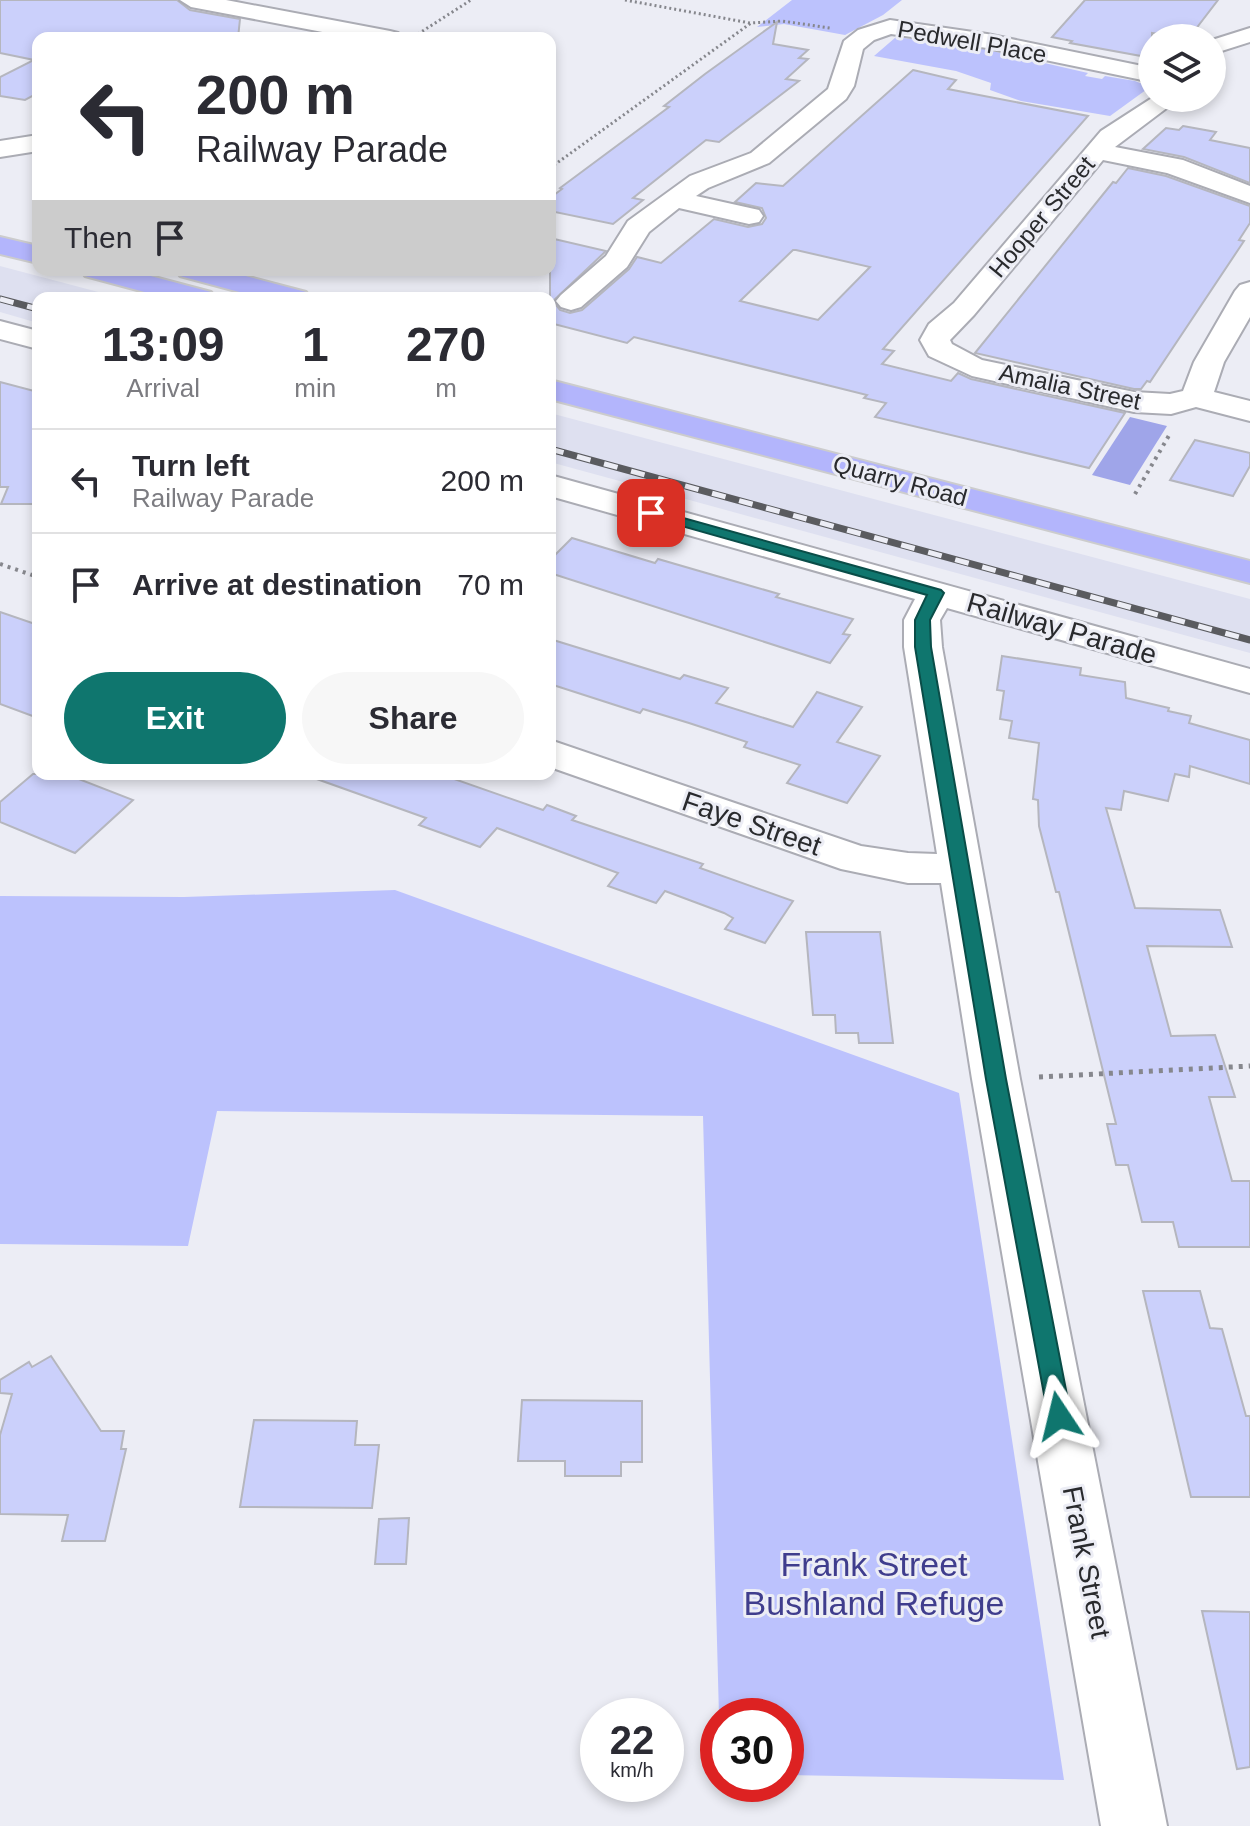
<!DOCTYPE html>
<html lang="en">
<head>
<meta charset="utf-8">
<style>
  body { margin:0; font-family:Arial,sans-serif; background:#f7f7f7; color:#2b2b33; height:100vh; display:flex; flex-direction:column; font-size:30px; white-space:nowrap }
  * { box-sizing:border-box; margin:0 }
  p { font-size:26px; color:#7c7c81 }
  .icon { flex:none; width:44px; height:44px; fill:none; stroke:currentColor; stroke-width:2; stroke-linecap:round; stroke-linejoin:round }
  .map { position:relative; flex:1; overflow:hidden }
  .drawer { position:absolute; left:32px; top:292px; width:524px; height:488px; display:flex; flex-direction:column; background:#fff; border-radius:16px; box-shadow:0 4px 12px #0003 }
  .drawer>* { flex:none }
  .top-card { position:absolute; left:32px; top:32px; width:524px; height:244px; border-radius:16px; box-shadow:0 4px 12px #0003; background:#fff; color:#2b2b33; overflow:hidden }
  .buttons { position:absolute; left:1138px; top:24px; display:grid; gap:16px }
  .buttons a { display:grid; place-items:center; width:88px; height:88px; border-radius:50%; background:#fff; box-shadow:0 4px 12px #0003; font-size:40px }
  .speed { position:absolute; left:580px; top:1698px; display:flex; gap:16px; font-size:40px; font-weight:700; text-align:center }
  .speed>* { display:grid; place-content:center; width:104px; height:104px; border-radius:50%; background:#fff; box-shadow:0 4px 12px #0003; line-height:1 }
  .speed small { font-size:20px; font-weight:400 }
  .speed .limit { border:12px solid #d22; background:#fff; color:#111 }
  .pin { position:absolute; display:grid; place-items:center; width:68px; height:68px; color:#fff; margin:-34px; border-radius:16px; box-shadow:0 4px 12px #0006 }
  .me { position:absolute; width:88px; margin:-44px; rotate:350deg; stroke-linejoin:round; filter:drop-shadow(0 0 6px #0008) }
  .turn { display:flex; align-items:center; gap:28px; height:168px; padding:0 32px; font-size:36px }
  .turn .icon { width:104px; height:104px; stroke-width:2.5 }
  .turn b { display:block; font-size:56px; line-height:68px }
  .then { display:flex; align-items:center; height:76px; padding:0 32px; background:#0003; gap:16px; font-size:30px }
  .eta { display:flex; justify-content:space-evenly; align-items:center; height:136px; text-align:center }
  .eta b { font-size:48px; font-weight:700; line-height:56px }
  .primary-button { display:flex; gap:16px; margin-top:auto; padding:16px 32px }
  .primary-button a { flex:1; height:92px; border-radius:48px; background:#0f766e; color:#fff; font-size:32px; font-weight:700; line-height:92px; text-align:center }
  .primary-button a+a { background:#f7f7f7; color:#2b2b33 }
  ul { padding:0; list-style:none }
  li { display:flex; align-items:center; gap:24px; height:104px; padding:0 32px; border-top:2px solid #e1e1e2 }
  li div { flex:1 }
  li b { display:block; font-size:30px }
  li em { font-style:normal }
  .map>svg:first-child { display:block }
  .built { fill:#dee0f0 }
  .green { fill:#bcc2fd }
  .water { fill:#9fa5e9 }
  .building { fill:#cbd0fb; stroke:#b5b6be; stroke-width:2; fill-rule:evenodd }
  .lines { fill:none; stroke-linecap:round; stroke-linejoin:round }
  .minor-casing { stroke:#abacb4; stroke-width:4 }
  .major-casing { stroke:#cccccd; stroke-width:4 }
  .path-far2 { stroke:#86878d; stroke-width:3; stroke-dasharray:2 3; stroke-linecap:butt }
  .path-far1 { stroke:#86878d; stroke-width:4; stroke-dasharray:3 5; stroke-linecap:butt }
  .path { stroke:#86878d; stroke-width:5; stroke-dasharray:4 6; stroke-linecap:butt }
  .minor { fill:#fff; fill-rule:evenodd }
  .major { fill:#b3b5fc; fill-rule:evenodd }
  .rail-casing { stroke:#5a5b5f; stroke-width:7 }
  .rail { stroke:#ecedf5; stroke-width:5; stroke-dasharray:14; stroke-linecap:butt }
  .route { fill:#0f766e; stroke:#0a4d48; stroke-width:2 }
  .labels { text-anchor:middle; stroke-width:6; stroke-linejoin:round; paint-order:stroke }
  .far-street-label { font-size:24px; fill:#292a2d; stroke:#ecedf5 }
  .street-label { font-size:28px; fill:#292a2d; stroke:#ecedf5 }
  .near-park-label { font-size:34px; fill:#3f3d8d; stroke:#ecedf5 }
</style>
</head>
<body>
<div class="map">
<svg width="1250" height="1826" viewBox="0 0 1250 1826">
  <rect width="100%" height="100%" fill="#ecedf5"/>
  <g class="built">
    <polygon points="0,266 121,298 38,298 38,323 0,312"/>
    <polygon points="550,413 1250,599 1250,653 550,462"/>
  </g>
  <g class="green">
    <polygon points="792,0 902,0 883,15 845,35 784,24 757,27"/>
    <polygon points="896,37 979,48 1088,73 1085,76 1102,79 1105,76 1135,81 1150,87 1110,116 1021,101 990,90 991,83 956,71 874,56"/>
    <polygon points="395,890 959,1093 1064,1780 786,1775 786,1716 719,1716 703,1116 217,1111 188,1246 0,1244 0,896 184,897"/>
  </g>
  <polygon class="water" points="1130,417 1167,426 1130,485 1092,475"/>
  <g class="building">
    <polygon points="0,0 177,0 190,10 240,19 238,38 38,38 38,93 25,100 0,96 0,77 34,60 0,53"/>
    <polygon points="1085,0 1218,0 1195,30 1187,29 1175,37 1152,33 1152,58 1070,43 1072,41 1052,37"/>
    <polygon points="777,22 773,44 808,50 799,58 808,59 786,79 799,81 719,142 706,140 633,198 643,200 613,224 550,211 550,198 562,189 560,188 669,107 664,106 705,74"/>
    <path d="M 913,70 L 956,80 L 948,89 L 1088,116 L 883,349 L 894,351 L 882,364 L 951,381 L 958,373 L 971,379 L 1125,413 L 1089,468 L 875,417 L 886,403 L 864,398 L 867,395 L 634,337 L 627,343 L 550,323 L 550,238 L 606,251 L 553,301 L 560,310 L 570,313 L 582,310 L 629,269 L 637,257 L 661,263 L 714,219 L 748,227 L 762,224 L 766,218 L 762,208 L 735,202 L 756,183 L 783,186 ZM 793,250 L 796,250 L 870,267 L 818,320 L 740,301 Z"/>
    <polygon points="1183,126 1216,132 1210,140 1250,148 1250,183 1184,157 1143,149 1166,128 1179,130"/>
    <polygon points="1128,168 1166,176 1250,206 1250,223 1239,240 1244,241 1150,382 1147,381 1141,389 1134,389 975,353 1113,182 1116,183"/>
    <polygon points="0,382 38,392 38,504 1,504 8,487 0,487"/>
    <polygon points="1195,440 1250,453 1250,466 1233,496 1170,480"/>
    <polygon points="572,538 655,563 658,559 751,586 779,594 776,597 853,619 843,634 850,635 830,663 550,573 550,560"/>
    <polygon points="0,612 38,625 38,718 0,704"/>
    <polygon points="550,639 680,679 684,675 728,688 716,703 793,727 817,692 862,707 837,742 880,756 847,803 787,783 800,765 744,747 747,742 689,723 643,709 640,713 550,684"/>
    <polygon points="1002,656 1081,668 1080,675 1125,682 1126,698 1169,708 1168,711 1191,716 1189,723 1250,740 1250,784 1190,766 1189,777 1175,774 1168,801 1124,791 1121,810 1106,808 1135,908 1220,910 1232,947 1147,946 1171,1036 1215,1035 1235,1097 1209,1097 1232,1181 1250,1181 1250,1247 1179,1247 1173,1222 1142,1222 1128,1165 1116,1165 1107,1124 1116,1124 1059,892 1056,892 1039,826 1038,800 1033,799 1039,743 1009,738 1012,721 1000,719 1004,691 997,690"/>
    <polygon points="33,774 66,774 133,800 75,853 0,822 0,802"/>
    <polygon points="315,774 440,774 543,810 547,805 576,816 572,820 703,864 700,868 793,901 765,943 725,929 733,918 724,913 665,891 656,903 608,886 618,873 497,828 480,847 419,825 426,818 314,778"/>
    <polygon points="806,932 880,932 893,1043 859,1043 858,1033 836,1033 835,1015 813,1015"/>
    <polygon points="1143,1291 1200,1291 1210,1328 1222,1329 1246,1416 1250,1416 1250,1497 1191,1497"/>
    <polygon points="51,1356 101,1431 124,1431 121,1449 126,1449 105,1541 62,1541 68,1515 0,1514 0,1435 12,1394 0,1393 0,1380 29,1362 32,1367"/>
    <polygon points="522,1400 642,1401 642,1462 621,1462 621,1476 565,1476 565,1461 518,1461"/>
    <polygon points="254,1420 357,1421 355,1445 379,1445 372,1508 240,1507"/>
    <polygon points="409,1518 406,1564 375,1564 379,1519"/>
    <polygon points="1202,1611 1250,1612 1250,1767 1237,1769"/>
  </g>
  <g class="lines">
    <defs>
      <g id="minor">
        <polygon points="180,0 226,0 390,31 398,33 401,38 354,38 191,7"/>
        <polygon points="890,20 987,34 1152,68 1152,82 987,48 891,34 874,40 863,49 854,86 846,99 769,163 708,188 696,196 759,210 763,216 759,222 749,224 679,208 649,232 627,267 581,307 571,310 561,307 556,301 561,295 606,256 628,221 690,176 751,153 828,89 844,41 858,30"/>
        <polygon points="1250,28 1250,42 1212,54 1212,40"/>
        <polygon points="1152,98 1180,98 1115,147 1183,160 1250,186 1250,203 1167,173 1103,160 974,315 950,340 952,344 982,360 1134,392 1170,394 1183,391 1194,362 1235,291 1240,285 1250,282 1250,317 1224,362 1214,392 1250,401 1250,421 1196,407 1171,414 1134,412 972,376 929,356 920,340 929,324 954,303 1101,131"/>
        <polygon points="38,135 38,151 0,157 0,141"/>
        <polygon points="0,321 38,331 38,349 0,339"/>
        <polygon points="550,475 1250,669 1250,693 947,608 940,620 942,647 1020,1079 1167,1826 1101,1826 972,1079 941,883 908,883 841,869 550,767 550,740 861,846 908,853 937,854 904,647 904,620 915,599 550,496"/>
      </g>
      <g id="major">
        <polygon points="0,237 38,246 38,263 0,254"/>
        <polygon points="81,270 128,270 211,292 216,298 167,298 85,276"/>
        <polygon points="176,270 223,270 306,292 311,298 262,298 180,276"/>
        <polygon points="550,380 1250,561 1250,583 550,399"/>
      </g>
    </defs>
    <use href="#minor" class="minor-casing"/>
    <use href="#major" class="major-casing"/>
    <g class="path-far2">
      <polyline points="625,0 750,23"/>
      <polyline points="418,34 471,0"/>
      <polyline points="550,168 751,23 782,21 830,28"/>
    </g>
    <g class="path-far1">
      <polyline points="1135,494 1171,432"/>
      <polyline points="0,564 38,577"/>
    </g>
    <polyline class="path" points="1039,1077 1250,1066"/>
    <use href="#minor" class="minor"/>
    <use href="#major" class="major"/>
    <defs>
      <g id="rail">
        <polyline points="0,299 38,309"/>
        <polyline points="550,449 1250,640"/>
      </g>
    </defs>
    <use href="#rail" class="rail-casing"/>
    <use href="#rail" class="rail"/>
  </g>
  <polygon class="route" points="651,509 941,590 944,593 930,620 931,647 1006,1079 1071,1416 1068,1423 1059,1426 1051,1423 1048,1416 986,1079 915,647 915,620 927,595 646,516 644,513"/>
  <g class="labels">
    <g class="far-street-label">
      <text transform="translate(972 42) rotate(10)" y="8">Pedwell Place</text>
      <text transform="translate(1042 217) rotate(-50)" y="8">Hooper Street</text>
      <text transform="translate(1070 387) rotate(12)" y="8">Amalia Street</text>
      <text transform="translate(900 481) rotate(15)" y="8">Quarry Road</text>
    </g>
    <g class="street-label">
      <text transform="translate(1062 628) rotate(16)" y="10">Railway Parade</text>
      <text transform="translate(752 823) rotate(19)" y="10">Faye Street</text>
      <text transform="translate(1087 1562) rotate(79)" y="10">Frank Street</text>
    </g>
    <g class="near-park-label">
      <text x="874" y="1576">Frank Street<tspan x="874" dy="39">Bushland Refuge</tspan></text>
    </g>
  </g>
</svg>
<div class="buttons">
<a><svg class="icon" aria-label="layers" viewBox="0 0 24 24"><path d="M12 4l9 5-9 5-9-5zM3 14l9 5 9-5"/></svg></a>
</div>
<div class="speed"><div>22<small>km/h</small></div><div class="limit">30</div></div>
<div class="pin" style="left:651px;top:513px;background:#d93025"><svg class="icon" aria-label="arrive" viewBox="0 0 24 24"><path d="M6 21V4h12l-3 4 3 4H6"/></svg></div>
<svg class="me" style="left:1059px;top:1416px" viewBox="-20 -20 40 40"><path d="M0-17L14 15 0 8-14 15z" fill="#0f766e" stroke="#fff" stroke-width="4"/></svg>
<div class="top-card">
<div class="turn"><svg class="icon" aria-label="left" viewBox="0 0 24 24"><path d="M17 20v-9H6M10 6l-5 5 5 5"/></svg><div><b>200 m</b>Railway Parade</div></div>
<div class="then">Then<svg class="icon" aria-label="arrive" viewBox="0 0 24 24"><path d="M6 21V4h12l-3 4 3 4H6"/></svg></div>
</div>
<section class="drawer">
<div class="eta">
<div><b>13:09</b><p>Arrival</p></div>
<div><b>1</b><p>min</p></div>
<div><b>270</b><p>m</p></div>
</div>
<ul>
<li><svg class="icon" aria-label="left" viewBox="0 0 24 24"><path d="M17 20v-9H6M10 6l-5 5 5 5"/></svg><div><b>Turn left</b><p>Railway Parade</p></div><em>200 m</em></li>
<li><svg class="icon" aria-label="arrive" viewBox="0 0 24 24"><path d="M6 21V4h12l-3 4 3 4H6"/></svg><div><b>Arrive at destination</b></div><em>70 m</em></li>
</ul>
<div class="primary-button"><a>Exit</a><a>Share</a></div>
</section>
</div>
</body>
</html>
